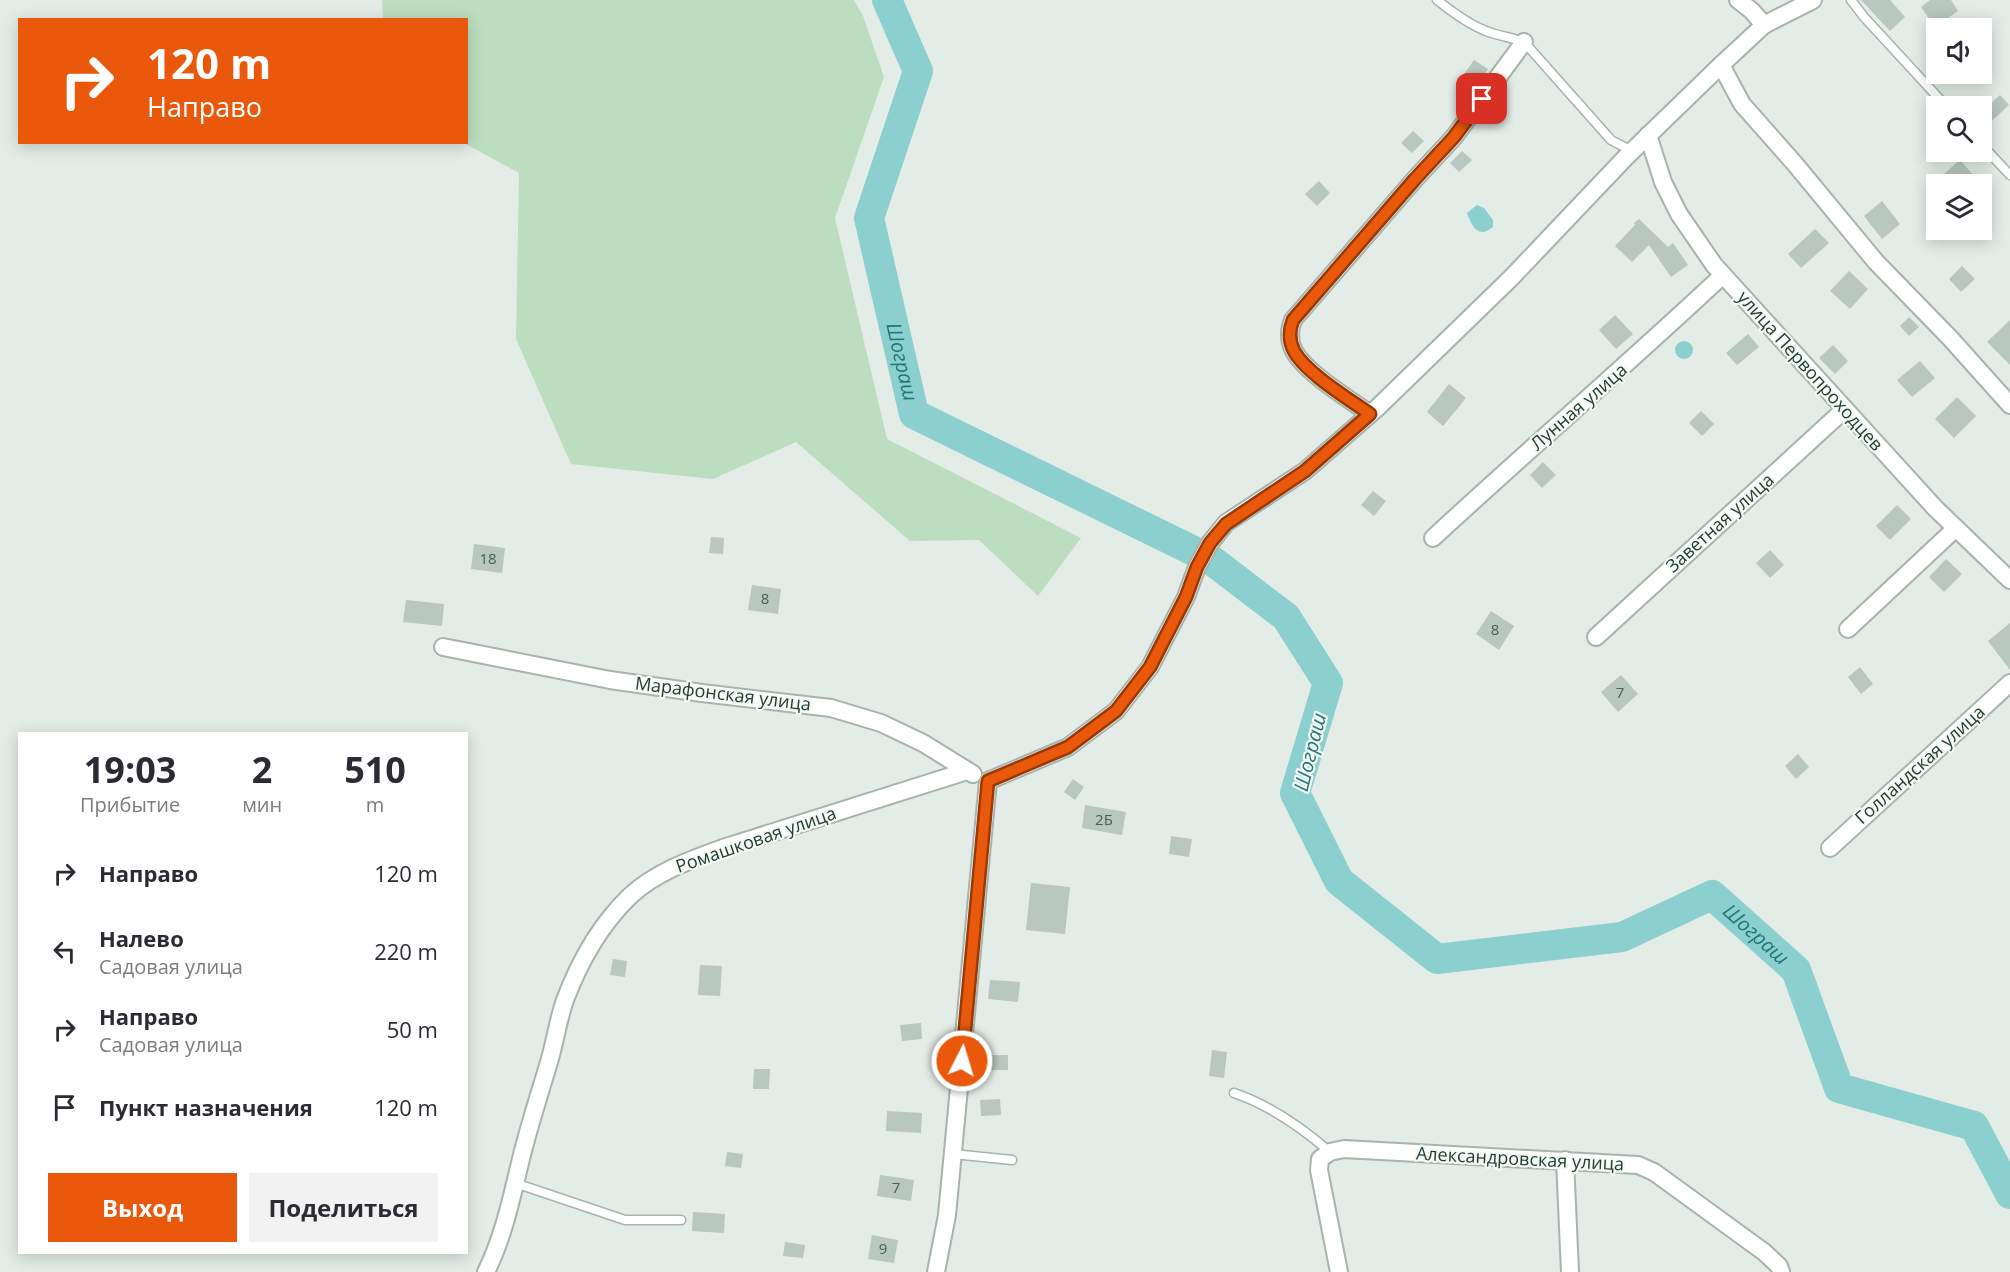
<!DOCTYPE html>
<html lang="ru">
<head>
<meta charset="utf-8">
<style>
  body { margin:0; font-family:"Open Sans",sans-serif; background:#f2f2f3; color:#2b2b33; height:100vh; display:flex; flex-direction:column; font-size:22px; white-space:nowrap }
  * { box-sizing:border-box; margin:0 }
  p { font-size:20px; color:#7c7c81 }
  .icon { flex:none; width:33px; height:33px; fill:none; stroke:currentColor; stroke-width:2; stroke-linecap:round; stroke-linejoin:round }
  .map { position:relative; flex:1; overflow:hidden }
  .panel { position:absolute; left:18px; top:732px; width:450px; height:522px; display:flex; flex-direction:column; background:#fff; border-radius:0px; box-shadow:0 3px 15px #0003 }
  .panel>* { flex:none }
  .guide { position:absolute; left:18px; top:18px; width:450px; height:126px; border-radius:0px; box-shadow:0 3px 15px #0003; background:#ea580c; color:#fff; overflow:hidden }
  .tools { position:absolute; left:1926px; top:18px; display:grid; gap:12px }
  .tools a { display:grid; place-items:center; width:66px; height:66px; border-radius:0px; background:#fff; box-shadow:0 3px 15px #0003; font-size:30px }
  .pin { position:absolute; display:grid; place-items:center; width:51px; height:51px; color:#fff; margin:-26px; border-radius:12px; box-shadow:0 3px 9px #0006 }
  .me { position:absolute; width:66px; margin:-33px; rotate:5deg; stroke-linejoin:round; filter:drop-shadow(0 0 4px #0008) }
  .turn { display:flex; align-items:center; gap:21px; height:126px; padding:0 30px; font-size:27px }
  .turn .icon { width:78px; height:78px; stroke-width:2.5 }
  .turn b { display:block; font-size:42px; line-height:51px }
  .eta { display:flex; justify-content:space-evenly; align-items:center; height:102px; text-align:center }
  .eta b { font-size:36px; font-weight:700; line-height:42px }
  .primary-button { display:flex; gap:12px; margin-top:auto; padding:12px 30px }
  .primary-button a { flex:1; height:69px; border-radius:0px; background:#ea580c; color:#fff; font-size:24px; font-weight:700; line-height:69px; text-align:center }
  .primary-button a+a { background:#f2f2f3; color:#2b2b33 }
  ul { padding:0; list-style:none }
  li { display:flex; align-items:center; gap:18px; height:78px; padding:0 30px }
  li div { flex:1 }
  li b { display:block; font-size:22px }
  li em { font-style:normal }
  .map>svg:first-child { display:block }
  .green { fill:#bcddc0 }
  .water { fill:#8ccfcf }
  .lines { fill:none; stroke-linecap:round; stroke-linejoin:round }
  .river { stroke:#8ccfcf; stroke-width:30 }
  .building { fill:#b8c7bf }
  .service-casing { stroke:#a6b4ac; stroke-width:11 }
  .minor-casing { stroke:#a6b4ac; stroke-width:20 }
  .service { stroke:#fff; stroke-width:8 }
  .minor { stroke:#fff; stroke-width:16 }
  .route-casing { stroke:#983908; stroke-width:15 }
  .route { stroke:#ea580c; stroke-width:10 }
  .labels { text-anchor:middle; stroke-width:4.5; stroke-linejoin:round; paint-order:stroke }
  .number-label { font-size:15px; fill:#486055 }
  .street-label { font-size:18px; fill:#233d32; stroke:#f3f9f5 }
  .water-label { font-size:20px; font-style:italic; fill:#1f7677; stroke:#f3f9f5 }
</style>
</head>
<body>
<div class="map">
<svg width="2010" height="1272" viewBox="0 0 2010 1272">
  <rect width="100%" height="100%" fill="#e3ece6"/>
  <polygon class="green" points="382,0 854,0 863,16 884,77 835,218 887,439 1081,538 1038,596 979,540 910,541 796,442 713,479 571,464 516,339 519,173 464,143 466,142 466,20 383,19"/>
  <g class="water">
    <path d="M 1477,205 L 1484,208 L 1493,220 L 1493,227 C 1478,239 1472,227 1467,213 Z"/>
    <circle cx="1684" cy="350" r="9"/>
  </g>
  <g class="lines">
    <path class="river" id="s1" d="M 887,0 L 918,71 L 869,218 L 914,414 L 1210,559 L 1286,617 L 1328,683 L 1295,793 L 1339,881 L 1437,959 L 1622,937 L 1712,895 L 1796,970 L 1839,1088 L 1974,1126 L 2010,1194"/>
  </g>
  <g class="building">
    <polygon points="1861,0 1890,0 1905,17 1890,31"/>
    <polygon points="1930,0 1951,0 1958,11 1935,27 1921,7"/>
    <polygon points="1474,60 1488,69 1476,86 1462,77"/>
    <polygon points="2000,95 2009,105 1982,130 1982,112"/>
    <polygon points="1413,131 1424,141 1412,153 1401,143"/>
    <polygon points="1462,151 1472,160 1459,172 1450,163"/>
    <polygon points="1960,160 1975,177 1967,184 1932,184"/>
    <polygon points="1319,181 1330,193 1317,206 1305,194"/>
    <polygon points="1882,201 1900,224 1882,239 1864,216"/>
    <polygon points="1639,219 1668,247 1673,243 1688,265 1671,277 1649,245 1632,262 1615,246 1635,225 1634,223"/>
    <polygon points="1815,229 1829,243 1801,268 1788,254"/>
    <polygon points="1962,266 1975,279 1961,292 1949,279"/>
    <polygon points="1849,271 1868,289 1850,309 1830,291"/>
    <polygon points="1615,315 1633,334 1616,349 1599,330"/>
    <polygon points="1909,317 1919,327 1909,336 1900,326"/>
    <polygon points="2010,320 2010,365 1987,342"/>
    <polygon points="1748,334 1759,347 1737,365 1726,353"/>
    <polygon points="1833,345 1848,361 1835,374 1819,358"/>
    <polygon points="1920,361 1935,378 1912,397 1897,380"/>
    <polygon points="1449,384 1466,398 1443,426 1427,412"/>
    <polygon points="1957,397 1976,416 1954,438 1935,419"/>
    <polygon points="1701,411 1714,424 1702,436 1689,423"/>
    <polygon points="1543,462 1556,475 1542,488 1530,475"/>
    <polygon points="1373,491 1386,501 1374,516 1361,505"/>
    <polygon points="1897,505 1911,519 1890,540 1876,526"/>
    <polygon points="711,537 724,538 723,554 709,553"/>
    <polygon points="474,544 505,548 502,573 471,569"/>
    <polygon points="1770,550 1784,565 1770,578 1756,563"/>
    <polygon points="1946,559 1962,574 1944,592 1929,577"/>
    <polygon points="752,585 781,589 778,614 748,610"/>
    <polygon points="406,600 444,604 442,626 403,622"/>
    <polygon points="1491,611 1514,626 1499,650 1476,634"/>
    <polygon points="2010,623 2010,670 1988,641"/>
    <polygon points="1860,667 1873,684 1861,694 1848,677"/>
    <polygon points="1621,675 1638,694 1618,712 1601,692"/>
    <polygon points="1798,754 1809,767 1796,779 1785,766"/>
    <polygon points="1073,779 1084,787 1075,800 1064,792"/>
    <polygon points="1085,805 1126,812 1122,835 1082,828"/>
    <polygon points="1171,836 1192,839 1189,857 1169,854"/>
    <polygon points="1031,883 1070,887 1065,934 1026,930"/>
    <polygon points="613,959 627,961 625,977 610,975"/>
    <polygon points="700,965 722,966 720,996 698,995"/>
    <polygon points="990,980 1020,982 1018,1002 988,999"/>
    <polygon points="921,1023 922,1039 902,1041 900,1025"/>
    <polygon points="1212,1050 1227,1052 1224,1078 1209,1076"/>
    <rect x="979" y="1055" width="29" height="15"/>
    <polygon points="754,1069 770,1069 769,1089 753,1089"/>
    <polygon points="1000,1099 1001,1115 981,1116 980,1100"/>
    <polygon points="887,1111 922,1113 921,1133 886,1131"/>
    <polygon points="727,1152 743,1154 741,1168 725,1166"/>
    <polygon points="880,1175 914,1180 911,1201 877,1196"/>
    <polygon points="693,1212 725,1214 724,1233 692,1231"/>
    <polygon points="872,1235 898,1240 894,1263 868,1259"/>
    <polygon points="785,1242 805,1245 803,1258 783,1256"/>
  </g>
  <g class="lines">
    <defs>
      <g id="service">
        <path d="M 1437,0 C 1452,12 1468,24 1486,31 C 1498,36 1511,37 1524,42 L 1611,140 L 1632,151"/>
        <polyline points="1851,0 1864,17 1946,106"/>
        <polyline points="1982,145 2010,175"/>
        <path d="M 1234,1093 C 1270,1105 1301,1127 1330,1152"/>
        <polyline points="953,1154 1012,1160"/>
        <polyline points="515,1183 625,1220 681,1220"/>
      </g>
      <g id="minor">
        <polyline points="1738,0 1752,11 1764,25"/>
        <polyline points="1721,65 1742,104 1795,164 1876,262 1950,338 2010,405"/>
        <polyline points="1648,135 1663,182 1679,214 1714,265 1935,508 2010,580"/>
        <path d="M 1370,414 C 1349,399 1306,373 1294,351 C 1289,341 1289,330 1293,320 L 1415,179 L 1454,137 L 1524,42"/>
        <path d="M 1433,538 C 1529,449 1628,364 1723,275"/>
        <polyline points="1848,629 1956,528"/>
        <polyline points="1596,637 1845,409"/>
        <polyline points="443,647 610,680 702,693 831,708 881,723 923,743 973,774"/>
        <polyline points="1830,848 2010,683"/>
        <polyline points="1565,1160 1570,1272"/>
        <path d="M 486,1272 C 503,1238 511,1200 520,1163 C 528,1129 539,1096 549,1062 C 555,1042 558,1020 565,1000 C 579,963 601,924 630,896 C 656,872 690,860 723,848 L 967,771"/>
        <polyline points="936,1272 947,1215 988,781 1068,747 1116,711 1150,667 1186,597 1197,567 1210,543 1226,523 1305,471 1376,409 1511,278 1626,157 1721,65 1764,25 1813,0"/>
        <polyline points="1339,1272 1319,1170 1320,1159 1330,1152 1344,1149 1638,1165 1654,1172 1764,1252 1779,1266 1781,1272"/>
      </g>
    </defs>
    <use href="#service" class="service-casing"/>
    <use href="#minor" class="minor-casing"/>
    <use href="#service" class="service"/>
    <use href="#minor" class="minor"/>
  </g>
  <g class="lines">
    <defs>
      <path id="route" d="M 962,1061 L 988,781 L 1068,747 L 1116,711 L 1150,667 L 1186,597 L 1197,567 L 1210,543 L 1226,524 L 1305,471 L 1370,414 C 1349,399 1306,373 1294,351 C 1289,341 1289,330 1293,320 L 1415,179 L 1454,137 L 1482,99"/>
    </defs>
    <use href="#route" class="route-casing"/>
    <use href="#route" class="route"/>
  </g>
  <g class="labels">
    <g class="number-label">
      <text x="488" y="564">18</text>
      <text x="765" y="604">8</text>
      <text x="1495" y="635">8</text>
      <text x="1620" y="698">7</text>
      <text x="1104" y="825">2Б</text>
      <text x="896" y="1193">7</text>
      <text x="883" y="1254">9</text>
    </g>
    <g class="street-label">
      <text transform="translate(1810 371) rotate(48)" y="6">улица Первопроходцев</text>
      <text transform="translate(1579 407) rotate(-41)" y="6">Лунная улица</text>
      <text transform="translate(1720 523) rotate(-42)" y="6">Заветная улица</text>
      <text transform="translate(723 694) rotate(7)" y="6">Марафонская улица</text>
      <text transform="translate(1920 765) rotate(-42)" y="6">Голландская улица</text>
      <text transform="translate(756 840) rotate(-19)" y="6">Ромашковая улица</text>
      <text transform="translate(1520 1159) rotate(3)" y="6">Александровская улица</text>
    </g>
    <g class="water-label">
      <text dy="7" stroke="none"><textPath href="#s1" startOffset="380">Шограш</textPath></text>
      <text transform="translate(1310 752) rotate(-76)" y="7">Шограш</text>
      <text dy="7" stroke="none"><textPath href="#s1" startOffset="1620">Шограш</textPath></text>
    </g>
  </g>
</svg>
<div class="tools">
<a><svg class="icon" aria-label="sound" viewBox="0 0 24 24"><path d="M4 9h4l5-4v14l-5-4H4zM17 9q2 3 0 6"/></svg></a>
<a><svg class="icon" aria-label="search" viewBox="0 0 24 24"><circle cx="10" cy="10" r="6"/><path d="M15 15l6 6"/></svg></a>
<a><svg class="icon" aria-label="layers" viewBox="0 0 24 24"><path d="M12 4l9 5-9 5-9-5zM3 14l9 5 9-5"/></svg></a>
</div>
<div class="pin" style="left:1482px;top:99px;background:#d93025"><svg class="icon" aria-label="arrive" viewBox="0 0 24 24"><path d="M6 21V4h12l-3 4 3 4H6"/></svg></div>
<svg class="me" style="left:962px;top:1061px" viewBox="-20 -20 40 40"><circle r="17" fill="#ea580c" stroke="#fff" stroke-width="3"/><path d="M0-11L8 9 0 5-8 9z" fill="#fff"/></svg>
<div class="guide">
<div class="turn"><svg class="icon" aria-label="right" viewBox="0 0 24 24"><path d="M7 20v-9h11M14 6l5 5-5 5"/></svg><div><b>120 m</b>Направо</div></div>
</div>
<section class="panel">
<div class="eta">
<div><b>19:03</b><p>Прибытие</p></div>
<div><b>2</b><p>мин</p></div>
<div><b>510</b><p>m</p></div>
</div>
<ul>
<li><svg class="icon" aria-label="right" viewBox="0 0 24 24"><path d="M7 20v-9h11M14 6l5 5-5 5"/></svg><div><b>Направо</b></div><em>120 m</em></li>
<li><svg class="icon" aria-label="left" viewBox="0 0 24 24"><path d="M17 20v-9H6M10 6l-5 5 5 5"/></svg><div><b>Налево</b><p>Садовая улица</p></div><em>220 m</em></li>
<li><svg class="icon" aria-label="right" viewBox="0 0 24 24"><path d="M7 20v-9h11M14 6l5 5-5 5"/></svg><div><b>Направо</b><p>Садовая улица</p></div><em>50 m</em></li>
<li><svg class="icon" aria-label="arrive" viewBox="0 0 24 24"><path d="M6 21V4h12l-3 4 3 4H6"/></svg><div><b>Пункт назначения</b></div><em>120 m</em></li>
</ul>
<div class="primary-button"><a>Выход</a><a>Поделиться</a></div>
</section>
</div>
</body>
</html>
